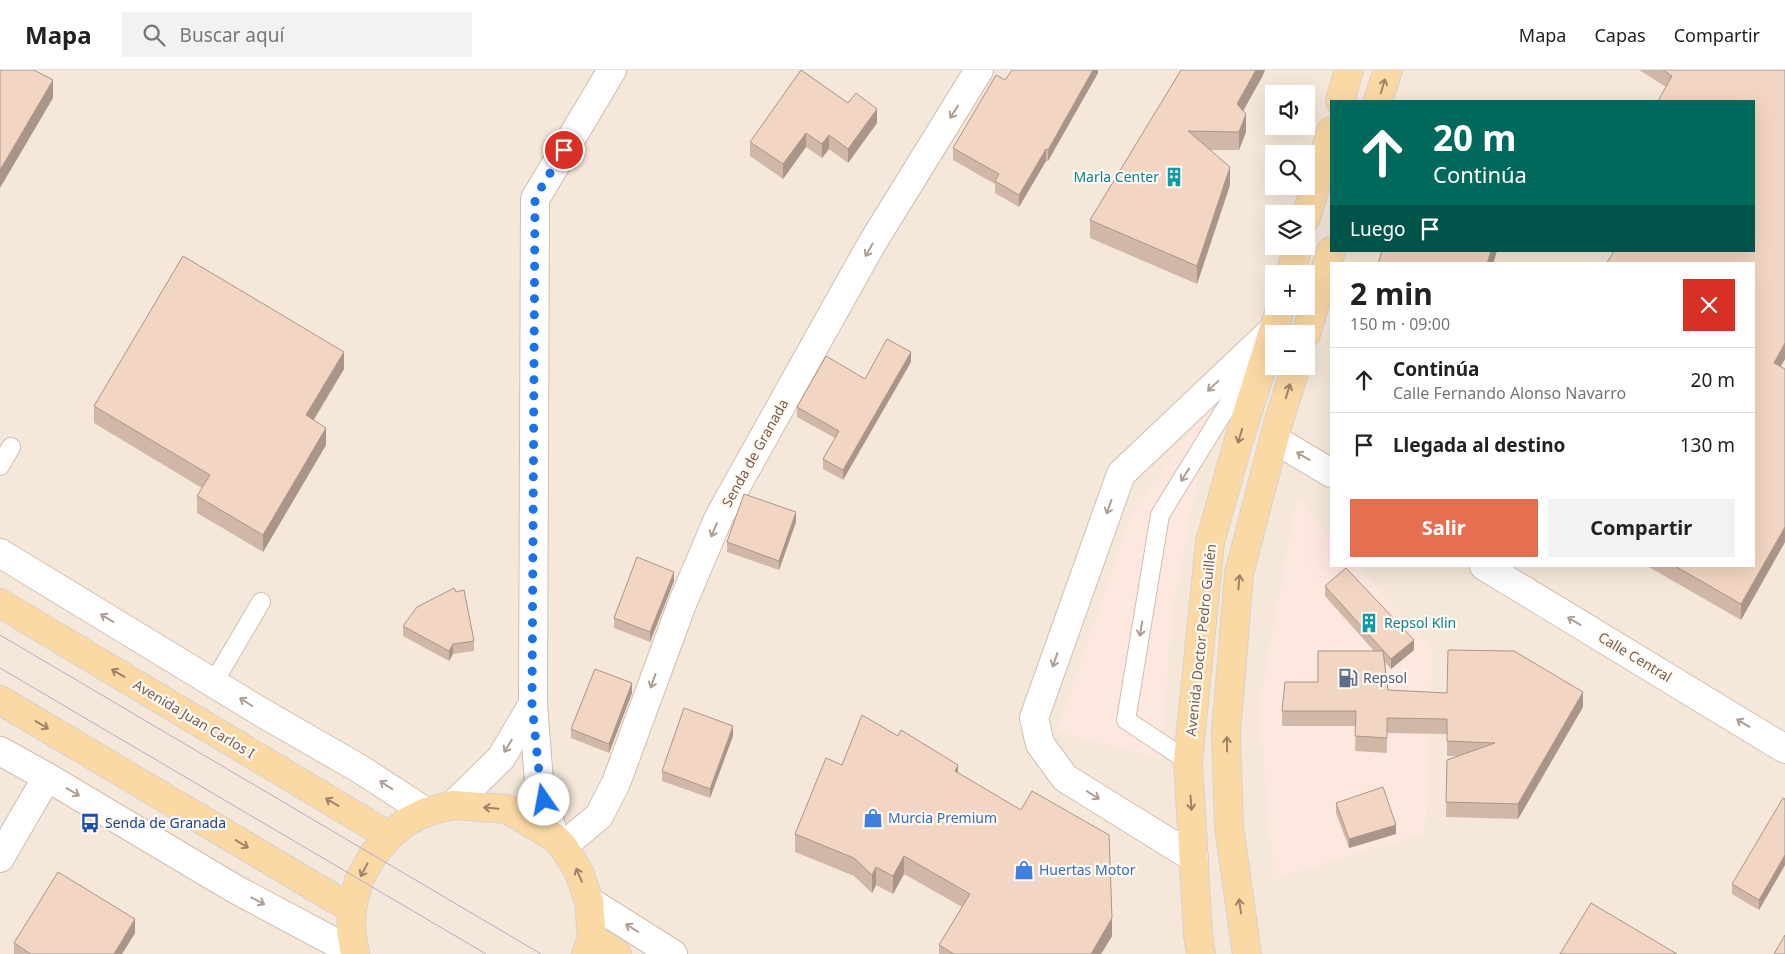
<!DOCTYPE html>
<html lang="es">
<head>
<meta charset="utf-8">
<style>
  body { margin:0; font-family:"Noto Sans",sans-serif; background:#f2f2f2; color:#222; height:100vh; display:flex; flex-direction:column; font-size:19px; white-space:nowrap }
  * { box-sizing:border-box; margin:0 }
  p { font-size:16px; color:#767676 }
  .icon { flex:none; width:28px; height:28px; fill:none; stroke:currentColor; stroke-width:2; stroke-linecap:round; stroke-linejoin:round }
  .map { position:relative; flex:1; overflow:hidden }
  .side { position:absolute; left:1330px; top:192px; width:425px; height:305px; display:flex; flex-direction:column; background:#fff; border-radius:0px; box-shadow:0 5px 20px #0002 }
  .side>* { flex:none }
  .hud { position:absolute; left:1330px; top:30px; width:425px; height:152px; border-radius:0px; box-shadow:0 5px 20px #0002; background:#00695c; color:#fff; overflow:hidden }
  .fabs { position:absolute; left:1265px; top:15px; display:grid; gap:10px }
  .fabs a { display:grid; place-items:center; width:50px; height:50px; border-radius:0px; background:#fff; box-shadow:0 5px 20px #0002; font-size:25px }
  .pin { position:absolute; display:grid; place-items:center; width:42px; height:42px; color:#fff; margin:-21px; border:2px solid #fff; border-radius:50%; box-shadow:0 1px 5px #0007 }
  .me { position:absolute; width:55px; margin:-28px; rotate:348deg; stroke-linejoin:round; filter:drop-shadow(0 0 4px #0008) }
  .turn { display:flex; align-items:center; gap:18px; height:105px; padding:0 20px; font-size:22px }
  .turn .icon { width:65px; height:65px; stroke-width:2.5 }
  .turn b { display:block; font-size:35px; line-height:42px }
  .then { display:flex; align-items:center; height:48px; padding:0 20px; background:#0003; gap:10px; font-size:19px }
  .round { display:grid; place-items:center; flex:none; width:52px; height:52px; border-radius:0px; background:#f2f2f2 }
  .head { display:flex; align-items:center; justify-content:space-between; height:85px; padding:0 20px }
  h1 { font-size:30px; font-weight:700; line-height:38px }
  .cta { display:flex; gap:10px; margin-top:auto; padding:10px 20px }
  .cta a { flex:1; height:58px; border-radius:0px; background:#e76f51; color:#fff; font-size:20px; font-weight:700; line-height:58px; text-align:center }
  .cta a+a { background:#f2f2f2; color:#222 }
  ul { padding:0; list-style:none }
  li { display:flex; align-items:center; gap:15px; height:65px; padding:0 20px; border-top:1px solid #e0e0e0 }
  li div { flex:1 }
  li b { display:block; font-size:19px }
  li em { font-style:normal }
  header { display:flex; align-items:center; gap:30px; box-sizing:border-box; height:70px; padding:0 25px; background:#fff; border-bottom:1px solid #e0e0e0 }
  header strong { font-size:24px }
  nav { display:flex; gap:28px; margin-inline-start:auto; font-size:18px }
  .search { width:350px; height:45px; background:#f2f2f2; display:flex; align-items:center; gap:12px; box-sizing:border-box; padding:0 18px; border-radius:0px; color:#767676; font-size:19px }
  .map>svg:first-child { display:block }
  .residential { fill:#f5e8da; fill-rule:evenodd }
  .commercial { fill:#fde8e0 }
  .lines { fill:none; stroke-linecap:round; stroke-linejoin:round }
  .service-casing { stroke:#d1beb0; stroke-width:20 }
  .minor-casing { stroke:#d1beb0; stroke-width:30 }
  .primary-casing { stroke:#dad1cd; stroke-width:30 }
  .service { stroke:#fff; stroke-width:18 }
  .minor { stroke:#fff; stroke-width:28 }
  .primary { stroke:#fbd9a5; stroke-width:28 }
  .tram { stroke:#b9a8c9; stroke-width:1 }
  .wall { fill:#d1b7a8 }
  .shaded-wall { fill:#aa9588 }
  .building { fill:#f3d5c3; stroke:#aa9588 }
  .oneway { stroke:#a18267 }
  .oneway2 { stroke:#af9d94 }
  .route { stroke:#1a73e8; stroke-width:9; stroke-dasharray:0 16.2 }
  .labels { text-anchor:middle; stroke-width:4.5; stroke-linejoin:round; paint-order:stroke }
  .culture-label { font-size:14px; fill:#0d838f; stroke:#fffaf3; text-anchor:end }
  .street-label { font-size:14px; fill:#7a5c4d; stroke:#fffaf3 }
  .service-label { font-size:14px; fill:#4e5e75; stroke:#fffaf3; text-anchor:start }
  .shop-label { font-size:14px; fill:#366cbe; stroke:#fffaf3; text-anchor:start }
  .transit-label { font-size:14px; fill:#164399; stroke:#fffaf3; text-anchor:start }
</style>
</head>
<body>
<header>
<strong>Mapa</strong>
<div class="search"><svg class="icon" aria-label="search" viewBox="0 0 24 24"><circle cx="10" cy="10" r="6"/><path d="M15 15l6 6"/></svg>Buscar aquí</div>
<nav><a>Mapa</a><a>Capas</a><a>Compartir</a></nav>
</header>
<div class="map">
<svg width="1785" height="884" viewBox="0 0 1785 884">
  <rect width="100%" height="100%" fill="#fdf6ec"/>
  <path class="residential" d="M 0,0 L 1785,0 L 1785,884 L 0,884 ZM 1274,24 L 1306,24 L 1306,56 L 1274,56 ZM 1331,31 L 1754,31 L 1754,181 L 1331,181 ZM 1274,84 L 1306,84 L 1306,116 L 1274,116 ZM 1274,144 L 1306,144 L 1306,176 L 1274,176 ZM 1331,194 L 1754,194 L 1754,496 L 1331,496 ZM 1274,204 L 1306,204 L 1306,236 L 1274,236 ZM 1274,264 L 1306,264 L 1306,296 L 1274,296 Z"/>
  <g class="commercial">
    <polygon points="1212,333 1172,542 1161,688 1057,662 1130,447"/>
    <polygon points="1297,428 1331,467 1331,496 1358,496 1433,580 1425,763 1274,809 1259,636"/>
  </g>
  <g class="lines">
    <defs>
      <g id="service">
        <polyline points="0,396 11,377"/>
        <polyline points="214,612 261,532"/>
        <polyline points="1188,691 1126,650 1160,445 1256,289"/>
      </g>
      <g id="minor">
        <polyline points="1274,369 1331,403"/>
        <polyline points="0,483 261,642 360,699 426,742"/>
        <polyline points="1484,496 1785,679"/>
        <polyline points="0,681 47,707 235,819 355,883"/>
        <polyline points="453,735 501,688 533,634"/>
        <polyline points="554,767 539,712 533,634 535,129 612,0"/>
        <polyline points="563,776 599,746 616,713 682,534 719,447 871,175 979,0"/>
        <polyline points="0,788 47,707"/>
        <polyline points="1194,788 1065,708 1040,674 1034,648 1121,404 1274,259"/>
        <polyline points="589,831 673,884"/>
      </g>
      <g id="primary">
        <polyline points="1340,31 1349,0"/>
        <polyline points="1378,31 1388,0"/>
        <polyline points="1306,148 1331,61"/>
        <polyline points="1290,204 1298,176"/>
        <polyline points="1306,264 1331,181"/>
        <polyline points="0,533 389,766"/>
        <polyline points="0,630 352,839"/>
        <polyline points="592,869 617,884"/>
        <polyline points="355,884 351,861 352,839 359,810 373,785 389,766 406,752 426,742 453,735 507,739 554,767 563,776 579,802 589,831 592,869 586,884"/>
        <polyline points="1201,884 1198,865 1188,691 1210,472 1238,373 1281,236"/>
        <polyline points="1247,884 1229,757 1226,662 1231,603 1239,504 1278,354 1296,296"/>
      </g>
    </defs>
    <use href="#service" class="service-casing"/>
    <use href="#minor" class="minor-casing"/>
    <use href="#primary" class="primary-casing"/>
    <use href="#service" class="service"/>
    <use href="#minor" class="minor"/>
    <use href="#primary" class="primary"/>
    <g class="tram">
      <polyline points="0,565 541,884"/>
      <polyline points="0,598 486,884"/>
    </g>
  </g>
  <g class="wall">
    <polygon points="801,0 877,53 848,93 829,79 822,88 806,77 783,109 750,86 750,72"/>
    <polygon points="1098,0 1098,3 1048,91 1046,91 1019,137 995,123 995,114 953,90 953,78 1005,10"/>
    <polygon points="1181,0 1265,0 1262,7 1243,41 1246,62 1239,80 1209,80 1230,115 1197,214 1090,168 1090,150"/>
    <polygon points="1639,0 1785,0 1785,289 1780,297 1785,299 1785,472 1741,550 1647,496 1754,496 1754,194 1606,194 1614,181 1754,181 1754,31 1658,31 1666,17"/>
    <polygon points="911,292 843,410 823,399 823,389 835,368 797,347 797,337 865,309"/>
    <polygon points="344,299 314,350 326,375 263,482 197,443 197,426 202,418 94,353 94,336"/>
    <polygon points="796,452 779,500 727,482 727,472"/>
    <polygon points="674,511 650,572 614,558 614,548"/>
    <polygon points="1325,516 1414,580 1391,599 1385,592 1388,620 1583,637 1518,749 1446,747 1447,690 1457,686 1447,686 1447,664 1387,663 1387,683 1355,681 1356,656 1282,656 1282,641 1318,612 1374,581 1325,526"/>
    <polygon points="403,556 474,571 474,581 453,584 449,591 403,566"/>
    <polygon points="632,623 609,683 571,668 571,659"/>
    <polygon points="733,666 710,728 662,711 662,701"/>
    <polygon points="842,695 958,703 1112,866 1101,884 939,884 939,875 962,837 904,804 893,824 876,815 872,823 854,806 795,782 795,764"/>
    <polygon points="1785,729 1785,795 1759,840 1732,824 1732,814"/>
    <polygon points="1336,733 1396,764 1349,778 1336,743"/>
    <polygon points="135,863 122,884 14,884 14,873"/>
  </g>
  <g class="shaded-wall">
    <polygon points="1093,0 1098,0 1098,3 1048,91 1048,80"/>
    <polygon points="1256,0 1265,0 1262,7 1237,52 1237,34"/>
    <polygon points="53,10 53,28 0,118 0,100"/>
    <polygon points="877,39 877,53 848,93 848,79"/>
    <polygon points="1246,44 1246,62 1239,80 1239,62"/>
    <polygon points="806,63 806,77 783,109 783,94"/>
    <polygon points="829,65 829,79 822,88 822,74"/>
    <polygon points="1046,79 1046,91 1019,137 1019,125"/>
    <polygon points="1230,97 1230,115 1197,214 1197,196"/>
    <polygon points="1491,181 1497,181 1493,194 1487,194"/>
    <polygon points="1785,273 1785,289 1774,308 1774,293"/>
    <polygon points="344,282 344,299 306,362 306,345"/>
    <polygon points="911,282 911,292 843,410 843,400"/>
    <polygon points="326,358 326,375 263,482 263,465"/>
    <polygon points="796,442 796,452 779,500 779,491"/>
    <polygon points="1785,457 1785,472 1741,550 1741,534"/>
    <polygon points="674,502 674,511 650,572 650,562"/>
    <polygon points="1414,570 1414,580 1391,599 1391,589"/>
    <polygon points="453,574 453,584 449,591 449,581"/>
    <polygon points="632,613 632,623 609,683 609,674"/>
    <polygon points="1583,622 1583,637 1518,749 1518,734"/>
    <polygon points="733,656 733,666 710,728 710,719"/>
    <polygon points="958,695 958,713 955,701"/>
    <polygon points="1396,755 1396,764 1349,778 1349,769"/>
    <polygon points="1785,785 1785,795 1759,840 1759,830"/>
    <polygon points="904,786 904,804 893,824 893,806"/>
    <polygon points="876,797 876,815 872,823 872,805"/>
    <polygon points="1112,848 1112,866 1101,884 1091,884"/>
    <polygon points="135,849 135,863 122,884 114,884"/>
  </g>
  <g class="building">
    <polygon points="0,0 34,0 53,10 0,100"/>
    <polygon points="801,0 848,33 856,23 877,39 848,79 829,65 822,74 806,63 783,94 750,72"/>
    <polygon points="1012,0 1093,0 1048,80 1046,79 1019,125 995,111 999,104 953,78 996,5 1005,10"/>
    <polygon points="1181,0 1256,0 1237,34 1246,44 1239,62 1188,61 1230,97 1197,196 1090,150"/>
    <polygon points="1663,0 1785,0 1785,273 1774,293 1785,299 1785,457 1741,534 1675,496 1754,496 1754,194 1606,194 1614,181 1754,181 1754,31 1658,31 1672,6"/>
    <polygon points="1382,181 1491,181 1487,194 1378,194"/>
    <polygon points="183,186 344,282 306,345 326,358 263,465 197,426 210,405 94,336"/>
    <polygon points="887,269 911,282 843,400 823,389 839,361 797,337 826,286 865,309"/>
    <polygon points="744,424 796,442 779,491 727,472"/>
    <polygon points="637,487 674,502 650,562 614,548"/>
    <polygon points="1346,498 1414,570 1391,589 1325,516"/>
    <polygon points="454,518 456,522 464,520 474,571 453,574 449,581 403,556 417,537"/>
    <polygon points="1448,580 1514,581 1583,622 1518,734 1446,732 1447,690 1495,673 1447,671 1447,649 1387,648 1387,668 1355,666 1356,641 1282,641 1285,612 1318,612 1318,581 1383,581 1388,620 1447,623"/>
    <polygon points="595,599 632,613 609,674 571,659"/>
    <polygon points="684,638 733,656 710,719 662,701"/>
    <polygon points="862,645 898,666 901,660 958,695 955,701 1021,740 1032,721 1109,765 1112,848 1091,884 954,884 939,875 970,824 904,786 893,806 876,797 872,805 854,788 795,764 826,688 842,695"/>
    <polygon points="1383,717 1396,755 1349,769 1336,733"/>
    <polygon points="1783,728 1785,729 1785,785 1759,830 1732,814"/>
    <polygon points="58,802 135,849 114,884 31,884 14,873"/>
    <polygon points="1591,833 1677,884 1560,884"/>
    <polygon points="1785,865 1785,884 1774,884"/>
  </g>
  <defs><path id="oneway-shaft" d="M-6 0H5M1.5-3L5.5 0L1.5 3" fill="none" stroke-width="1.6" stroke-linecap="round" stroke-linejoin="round" transform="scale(1.25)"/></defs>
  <g class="oneway">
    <use href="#oneway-shaft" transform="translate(1383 16) rotate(-73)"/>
    <use href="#oneway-shaft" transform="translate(1288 321) rotate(-73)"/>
    <use href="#oneway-shaft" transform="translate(1240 366) rotate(107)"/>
    <use href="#oneway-shaft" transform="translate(1239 512) rotate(-85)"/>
    <use href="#oneway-shaft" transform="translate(118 603) rotate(-149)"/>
    <use href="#oneway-shaft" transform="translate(42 655) rotate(31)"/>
    <use href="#oneway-shaft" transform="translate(1227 674) rotate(-91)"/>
    <use href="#oneway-shaft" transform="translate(332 732) rotate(-149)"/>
    <use href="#oneway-shaft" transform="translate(1191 733) rotate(86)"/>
    <use href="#oneway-shaft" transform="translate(491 738) rotate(-175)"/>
    <use href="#oneway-shaft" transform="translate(242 774) rotate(31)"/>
    <use href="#oneway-shaft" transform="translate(364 800) rotate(118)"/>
    <use href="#oneway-shaft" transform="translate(579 805) rotate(-113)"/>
    <use href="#oneway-shaft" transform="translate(1240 836) rotate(-98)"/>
  </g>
  <g class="oneway2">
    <use href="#oneway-shaft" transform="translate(954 42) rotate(122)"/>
    <use href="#oneway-shaft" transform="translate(869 180) rotate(120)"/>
    <use href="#oneway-shaft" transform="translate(1213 316) rotate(137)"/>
    <use href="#oneway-shaft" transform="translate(1303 386) rotate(-149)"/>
    <use href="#oneway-shaft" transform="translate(1185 405) rotate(122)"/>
    <use href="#oneway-shaft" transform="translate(1109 437) rotate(109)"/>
    <use href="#oneway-shaft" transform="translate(714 460) rotate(113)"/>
    <use href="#oneway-shaft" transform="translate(107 548) rotate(-149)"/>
    <use href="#oneway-shaft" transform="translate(1574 551) rotate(-149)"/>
    <use href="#oneway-shaft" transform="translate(1141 559) rotate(99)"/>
    <use href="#oneway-shaft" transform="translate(1055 590) rotate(109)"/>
    <use href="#oneway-shaft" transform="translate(653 611) rotate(110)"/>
    <use href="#oneway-shaft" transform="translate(246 632) rotate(-148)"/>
    <use href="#oneway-shaft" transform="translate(1743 653) rotate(-149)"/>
    <use href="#oneway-shaft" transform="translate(508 676) rotate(121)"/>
    <use href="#oneway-shaft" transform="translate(386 715) rotate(-147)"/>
    <use href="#oneway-shaft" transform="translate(73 722) rotate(31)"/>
    <use href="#oneway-shaft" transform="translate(1093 725) rotate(32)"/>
    <use href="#oneway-shaft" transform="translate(258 831) rotate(28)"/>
    <use href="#oneway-shaft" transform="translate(632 858) rotate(-148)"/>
  </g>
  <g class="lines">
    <polyline class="route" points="544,730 540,712 532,634 535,128 564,80"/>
  </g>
  <defs>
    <symbol id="building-bare" viewBox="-9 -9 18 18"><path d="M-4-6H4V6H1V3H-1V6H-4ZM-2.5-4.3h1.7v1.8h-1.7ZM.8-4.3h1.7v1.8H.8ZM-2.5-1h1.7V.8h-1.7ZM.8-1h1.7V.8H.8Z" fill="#0f9aa8" stroke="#fffaf3" stroke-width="2.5" paint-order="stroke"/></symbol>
    <symbol id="fuel-bare" viewBox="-9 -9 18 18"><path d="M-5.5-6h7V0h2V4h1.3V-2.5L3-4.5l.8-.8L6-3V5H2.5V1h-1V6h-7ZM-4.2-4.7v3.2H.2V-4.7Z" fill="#5c6f8a" stroke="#fffaf3" stroke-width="2.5" paint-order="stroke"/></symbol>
    <symbol id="shop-bare" viewBox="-9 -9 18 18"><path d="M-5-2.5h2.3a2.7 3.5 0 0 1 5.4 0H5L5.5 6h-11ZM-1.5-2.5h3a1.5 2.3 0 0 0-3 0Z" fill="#3f7fe0" stroke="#fffaf3" stroke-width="2.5" paint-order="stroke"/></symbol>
    <symbol id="bus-bare" viewBox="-9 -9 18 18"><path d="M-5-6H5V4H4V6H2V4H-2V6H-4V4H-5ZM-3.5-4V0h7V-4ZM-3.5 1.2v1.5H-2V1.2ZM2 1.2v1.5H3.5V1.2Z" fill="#1a4fb4" stroke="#fffaf3" stroke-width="2.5" paint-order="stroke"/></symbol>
  </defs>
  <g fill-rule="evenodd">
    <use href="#building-bare" x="1160" y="93" width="28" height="28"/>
    <use href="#building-bare" x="1355" y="539" width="28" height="28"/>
    <use href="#fuel-bare" x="1334" y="594" width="28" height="28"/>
    <use href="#shop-bare" x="859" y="734" width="28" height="28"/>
    <use href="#bus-bare" x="76" y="739" width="28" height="28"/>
    <use href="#shop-bare" x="1010" y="786" width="28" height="28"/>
  </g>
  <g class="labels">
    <g class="culture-label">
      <text x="1159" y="112">Marla Center</text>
      <text x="1384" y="558" text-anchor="start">Repsol Klin</text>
    </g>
    <g class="street-label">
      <text transform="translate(755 383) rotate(-61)" y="5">Senda de Granada</text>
      <text transform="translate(1201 570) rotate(-84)" y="5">Avenida Doctor Pedro Guillén</text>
      <text transform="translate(1635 587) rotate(31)" y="5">Calle Central</text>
      <text transform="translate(194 649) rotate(31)" y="5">Avenida Juan Carlos I</text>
    </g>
    <g class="service-label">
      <text x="1363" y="613">Repsol</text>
    </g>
    <g class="shop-label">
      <text x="888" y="753">Murcia Premium</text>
      <text x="1039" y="805">Huertas Motor</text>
    </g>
    <g class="transit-label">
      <text x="105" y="758">Senda de Granada</text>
    </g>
  </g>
</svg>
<div class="fabs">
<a><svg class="icon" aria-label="sound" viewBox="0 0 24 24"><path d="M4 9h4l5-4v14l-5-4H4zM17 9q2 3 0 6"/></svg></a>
<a><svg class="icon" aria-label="search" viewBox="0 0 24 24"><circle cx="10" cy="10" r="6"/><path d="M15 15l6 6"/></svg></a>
<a><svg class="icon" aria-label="layers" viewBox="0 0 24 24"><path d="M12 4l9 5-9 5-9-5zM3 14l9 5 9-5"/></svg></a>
<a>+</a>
<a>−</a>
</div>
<div class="pin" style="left:564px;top:80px;background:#d93025"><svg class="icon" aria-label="arrive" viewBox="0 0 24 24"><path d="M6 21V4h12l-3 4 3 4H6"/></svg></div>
<svg class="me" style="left:544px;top:730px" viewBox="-20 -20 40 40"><circle r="19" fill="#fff"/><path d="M0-13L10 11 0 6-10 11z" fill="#1a73e8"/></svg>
<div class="hud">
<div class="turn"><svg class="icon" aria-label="ahead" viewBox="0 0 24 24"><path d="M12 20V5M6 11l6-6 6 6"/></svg><div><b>20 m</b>Continúa</div></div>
<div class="then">Luego<svg class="icon" aria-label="arrive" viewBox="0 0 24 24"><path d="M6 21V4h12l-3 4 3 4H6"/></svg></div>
</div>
<section class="side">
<div class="head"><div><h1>2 min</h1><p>150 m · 09:00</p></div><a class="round" style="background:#d93025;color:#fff"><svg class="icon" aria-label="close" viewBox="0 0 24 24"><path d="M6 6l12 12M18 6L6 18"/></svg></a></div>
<ul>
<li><svg class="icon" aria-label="ahead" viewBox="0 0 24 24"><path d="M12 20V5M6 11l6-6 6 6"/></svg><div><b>Continúa</b><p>Calle Fernando Alonso Navarro</p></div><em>20 m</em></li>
<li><svg class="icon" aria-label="arrive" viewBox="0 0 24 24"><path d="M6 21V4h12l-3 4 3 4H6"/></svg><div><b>Llegada al destino</b></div><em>130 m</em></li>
</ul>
<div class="cta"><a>Salir</a><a>Compartir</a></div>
</section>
</div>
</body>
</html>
